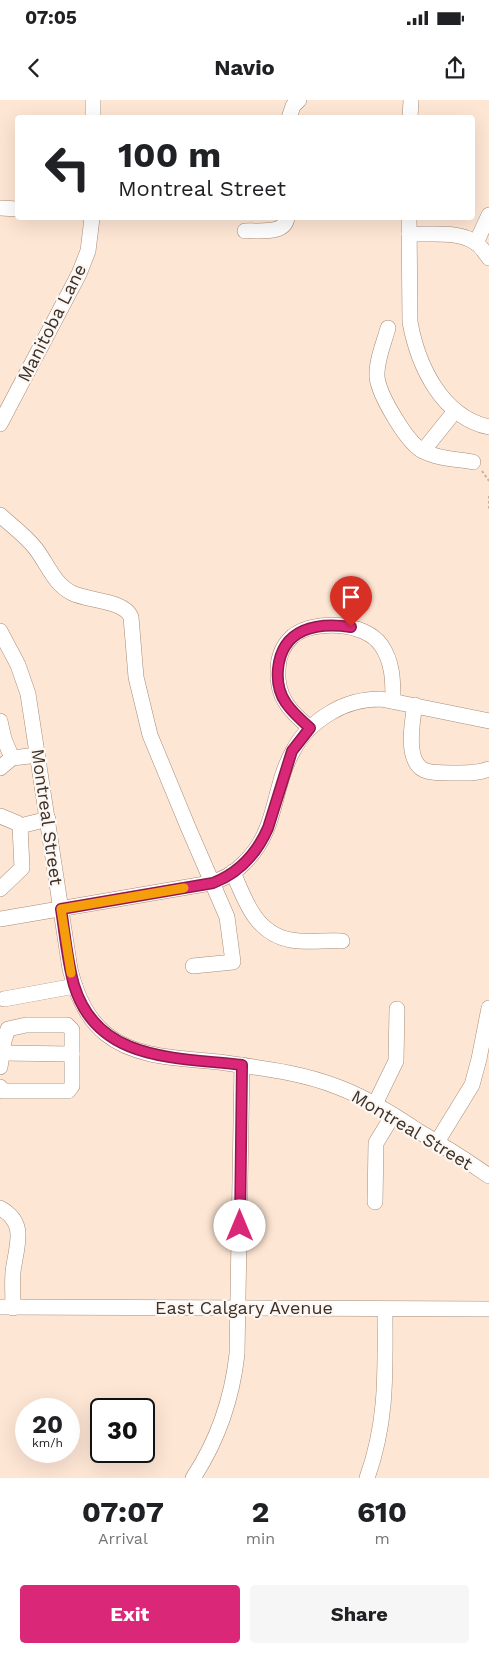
<!DOCTYPE html>
<html lang="en">
<head>
<meta charset="utf-8">
<style>
  body { margin:0; font-family:"Work Sans",sans-serif; background:#f6f6f6; color:#202124; height:100vh; display:flex; flex-direction:column; font-size:19px; white-space:nowrap }
  * { box-sizing:border-box; margin:0 }
  p { font-size:16px; color:#757577 }
  .icon { flex:none; width:28px; height:28px; fill:none; stroke:currentColor; stroke-width:2; stroke-linecap:round; stroke-linejoin:round }
  .map { position:relative; height:1378px; overflow:hidden }
  .sheet { display:flex; flex-direction:column; background:#fff; flex:1 }
  .sheet>* { flex:none }
  .guide { position:absolute; left:15px; top:15px; width:460px; height:105px; border-radius:5px; box-shadow:0 5px 20px #0002; background:#fff; color:#202124; overflow:hidden }
  .speed { position:absolute; left:15px; top:1298px; display:flex; gap:10px; font-size:25px; font-weight:700; text-align:center }
  .speed>* { display:grid; place-content:center; width:65px; height:65px; border-radius:50%; background:#fff; box-shadow:0 5px 20px #0002; line-height:1 }
  .speed small { font-size:12px; font-weight:400 }
  .speed .limit { border:2px solid #111; border-radius:8px; background:#fff; color:#111 }
  .pin { position:absolute; display:grid; place-items:center; width:42px; height:42px; color:#fff; margin:-51px -21px; border-radius:50% 50% 50% 0; rotate:-45deg; box-shadow:0 0 5px #0007 }
  .pin .icon { rotate:45deg }
  .me { position:absolute; width:55px; margin:-28px; rotate:0deg; stroke-linejoin:round; filter:drop-shadow(0 0 4px #0008) }
  .turn { display:flex; align-items:center; gap:18px; height:105px; padding:0 20px; font-size:22px }
  .turn .icon { width:65px; height:65px; stroke-width:2.5 }
  .turn b { display:block; font-size:35px; line-height:42px }
  .eta { display:flex; justify-content:space-evenly; align-items:center; height:85px; text-align:center }
  .eta b { font-size:30px; font-weight:700; line-height:35px }
  .action { display:flex; gap:10px; margin-top:auto; padding:10px 20px }
  .action a { flex:1; height:58px; border-radius:5px; background:#db2777; color:#fff; font-size:20px; font-weight:700; line-height:58px; text-align:center }
  .action a+a { background:#f6f6f6; color:#202124 }
  .status { display:flex; justify-content:space-between; align-items:center; height:35px; padding:0 25px; background:#fff; direction:ltr }
  .status svg { height:14px; fill:currentColor }
  header { display:flex; justify-content:space-between; align-items:center; height:65px; padding:0 20px; background:#fff; font-size:22px; font-weight:700 }
  .map>svg:first-child { display:block }
  .lines { fill:none; stroke-linecap:round; stroke-linejoin:round }
  .minor-casing { stroke:#a78c77; stroke-width:16 }
  .path { stroke:#c2ae9f; stroke-width:2; stroke-dasharray:2.5 2.5; stroke-linecap:butt }
  .minor { stroke:#fff; stroke-width:15 }
  .route-casing { stroke:#8e194d; stroke-width:12 }
  .route { stroke:#db2777; stroke-width:9 }
  .slow { stroke:#f59e0b; stroke-width:9 }
  .labels { text-anchor:middle; stroke-width:4.5; stroke-linejoin:round; paint-order:stroke }
  .street-label { font-size:18px; fill:#3c3128; stroke:#fdf7f3 }
</style>
</head>
<body>
<div class="status"><b>07:05</b><svg viewBox="0 0 49 12"><path d="M0 12V9h3v3zM5 12V6h3v6zM10 12V3h3v9zM15 12V0h3v12zM26 1h20v11H26zM47 4h2v5h-2z"/></svg></div>
<header><svg class="icon" aria-label="back" viewBox="0 0 24 24"><path d="M15 5l-7 7 7 7"/></svg>Navio<svg class="icon" aria-label="share" viewBox="0 0 24 24"><path d="M12 15V3M7 8l5-5 5 5M5 13v7h14v-7"/></svg></header>
<div class="map">
<svg width="489" height="1378" viewBox="0 0 489 1378">
  <rect width="100%" height="100%" fill="#fee6d4"/>
  <g class="lines">
    <defs>
      <g id="minor">
        <polyline points="93,18 93,0"/>
        <polyline points="289,18 293,6 299,0"/>
        <polyline points="410,18 411,0"/>
        <polyline points="0,108 18,109"/>
        <path d="M 409,118 L 410,222 C 418,266 442,317 489,327"/>
        <path d="M 245,131 C 259,130 284,135 287,118"/>
        <path d="M 409,134 C 429,135 459,130 476,143 C 481,146 485,153 489,158"/>
        <polyline points="476,143 489,115"/>
        <path d="M 388,228 C 384,243 376,261 377,277 C 379,295 407,343 423,351 C 438,359 457,359 473,362"/>
        <polyline points="0,324 79,174 88,151 92,118"/>
        <polyline points="423,351 455,311"/>
        <path d="M 0,415 C 12,426 26,436 36,449 C 48,465 54,484 72,493 C 88,501 124,500 131,517 L 136,577 L 150,635 L 188,727 L 227,817 L 233,862 L 193,866"/>
        <path d="M 0,531 L 18,565 L 28,594 L 70,869 C 76,894 86,918 106,934 C 137,959 182,958 219,962 C 260,968 300,972 338,987 C 367,998 393,1014 418,1031 C 442,1045 466,1060 489,1076"/>
        <path d="M 415,605 C 412,622 405,661 424,670 C 432,674 442,672 451,673 C 464,673 477,674 489,669"/>
        <polyline points="0,621 4,639 12,658"/>
        <path d="M 310,628 C 301,620 292,613 286,603 C 280,594 277,581 278,570 C 278,557 283,545 293,536 C 315,519 365,522 381,545 C 393,562 393,581 393,601"/>
        <polyline points="0,668 12,658 38,655"/>
        <polyline points="0,716 17,723 20,726 48,719"/>
        <path d="M 233,772 C 245,801 256,834 291,840 C 307,843 325,840 342,841"/>
        <polyline points="0,789 22,768 20,726"/>
        <path d="M 0,819 L 205,784 C 221,781 234,774 245,762 C 278,730 272,688 293,651 C 301,635 315,622 330,613 C 346,603 363,599 381,599 L 489,621"/>
        <polyline points="4,899 75,886"/>
        <polyline points="2,953 72,954"/>
        <polyline points="0,967 4,941 8,929 26,925 67,925 72,930 72,986 68,991 3,991 0,987"/>
        <polyline points="375,1004 396,961 397,909"/>
        <polyline points="437,1042 472,985 479,959 489,908"/>
        <polyline points="375,1102 376,1043 393,1015"/>
        <path d="M 0,1108 C 28,1123 16,1146 13,1172 C 12,1183 13,1196 13,1208"/>
        <polyline points="0,1207 489,1209"/>
        <path d="M 193,1378 C 218,1340 232,1299 237,1254 L 242,965"/>
        <path d="M 367,1378 C 388,1320 385,1269 385,1209"/>
      </g>
    </defs>
    <use href="#minor" class="minor-casing"/>
    <g class="path">
      <polyline points="482,371 489,381"/>
      <polyline points="489,396 489,411"/>
    </g>
    <use href="#minor" class="minor"/>
  </g>
  <g class="lines">
    <defs>
      <path id="route" d="M 240,1126 L 242,965 C 176,957 97,962 74,885 C 67,860 65,834 61,809 L 213,783 C 239,773 257,753 268,728 L 292,651 L 310,628 C 301,620 292,612 286,603 C 279,593 277,580 278,569 C 282,528 317,522 351,527"/>
    </defs>
    <use href="#route" class="route-casing"/>
    <use href="#route" class="route"/>
    <polyline class="slow" points="71,873 61,809 184,788"/>
  </g>
  <g class="labels">
    <g class="street-label">
      <text transform="translate(52 223) rotate(-63)" y="6">Manitoba Lane</text>
      <text transform="translate(47 717) rotate(82)" y="6">Montreal Street</text>
      <text transform="translate(412 1030) rotate(31)" y="6">Montreal Street</text>
      <text x="244" y="1214">East Calgary Avenue</text>
    </g>
  </g>
</svg>
<div class="speed"><div>20<small>km/h</small></div><div class="limit">30</div></div>
<div class="pin" style="left:351px;top:527px;background:#d93025"><svg class="icon" aria-label="arrive" viewBox="0 0 24 24"><path d="M6 21V4h12l-3 4 3 4H6"/></svg></div>
<svg class="me" style="left:240px;top:1126px" viewBox="-20 -20 40 40"><circle r="19" fill="#fff"/><path d="M0-13L10 11 0 6-10 11z" fill="#db2777"/></svg>
<div class="guide">
<div class="turn"><svg class="icon" aria-label="left" viewBox="0 0 24 24"><path d="M17 20v-9H6M10 6l-5 5 5 5"/></svg><div><b>100 m</b>Montreal Street</div></div>
</div>
</div>
<section class="sheet">
<div class="eta">
<div><b>07:07</b><p>Arrival</p></div>
<div><b>2</b><p>min</p></div>
<div><b>610</b><p>m</p></div>
</div>
<div class="action"><a>Exit</a><a>Share</a></div>
</section>
</body>
</html>
